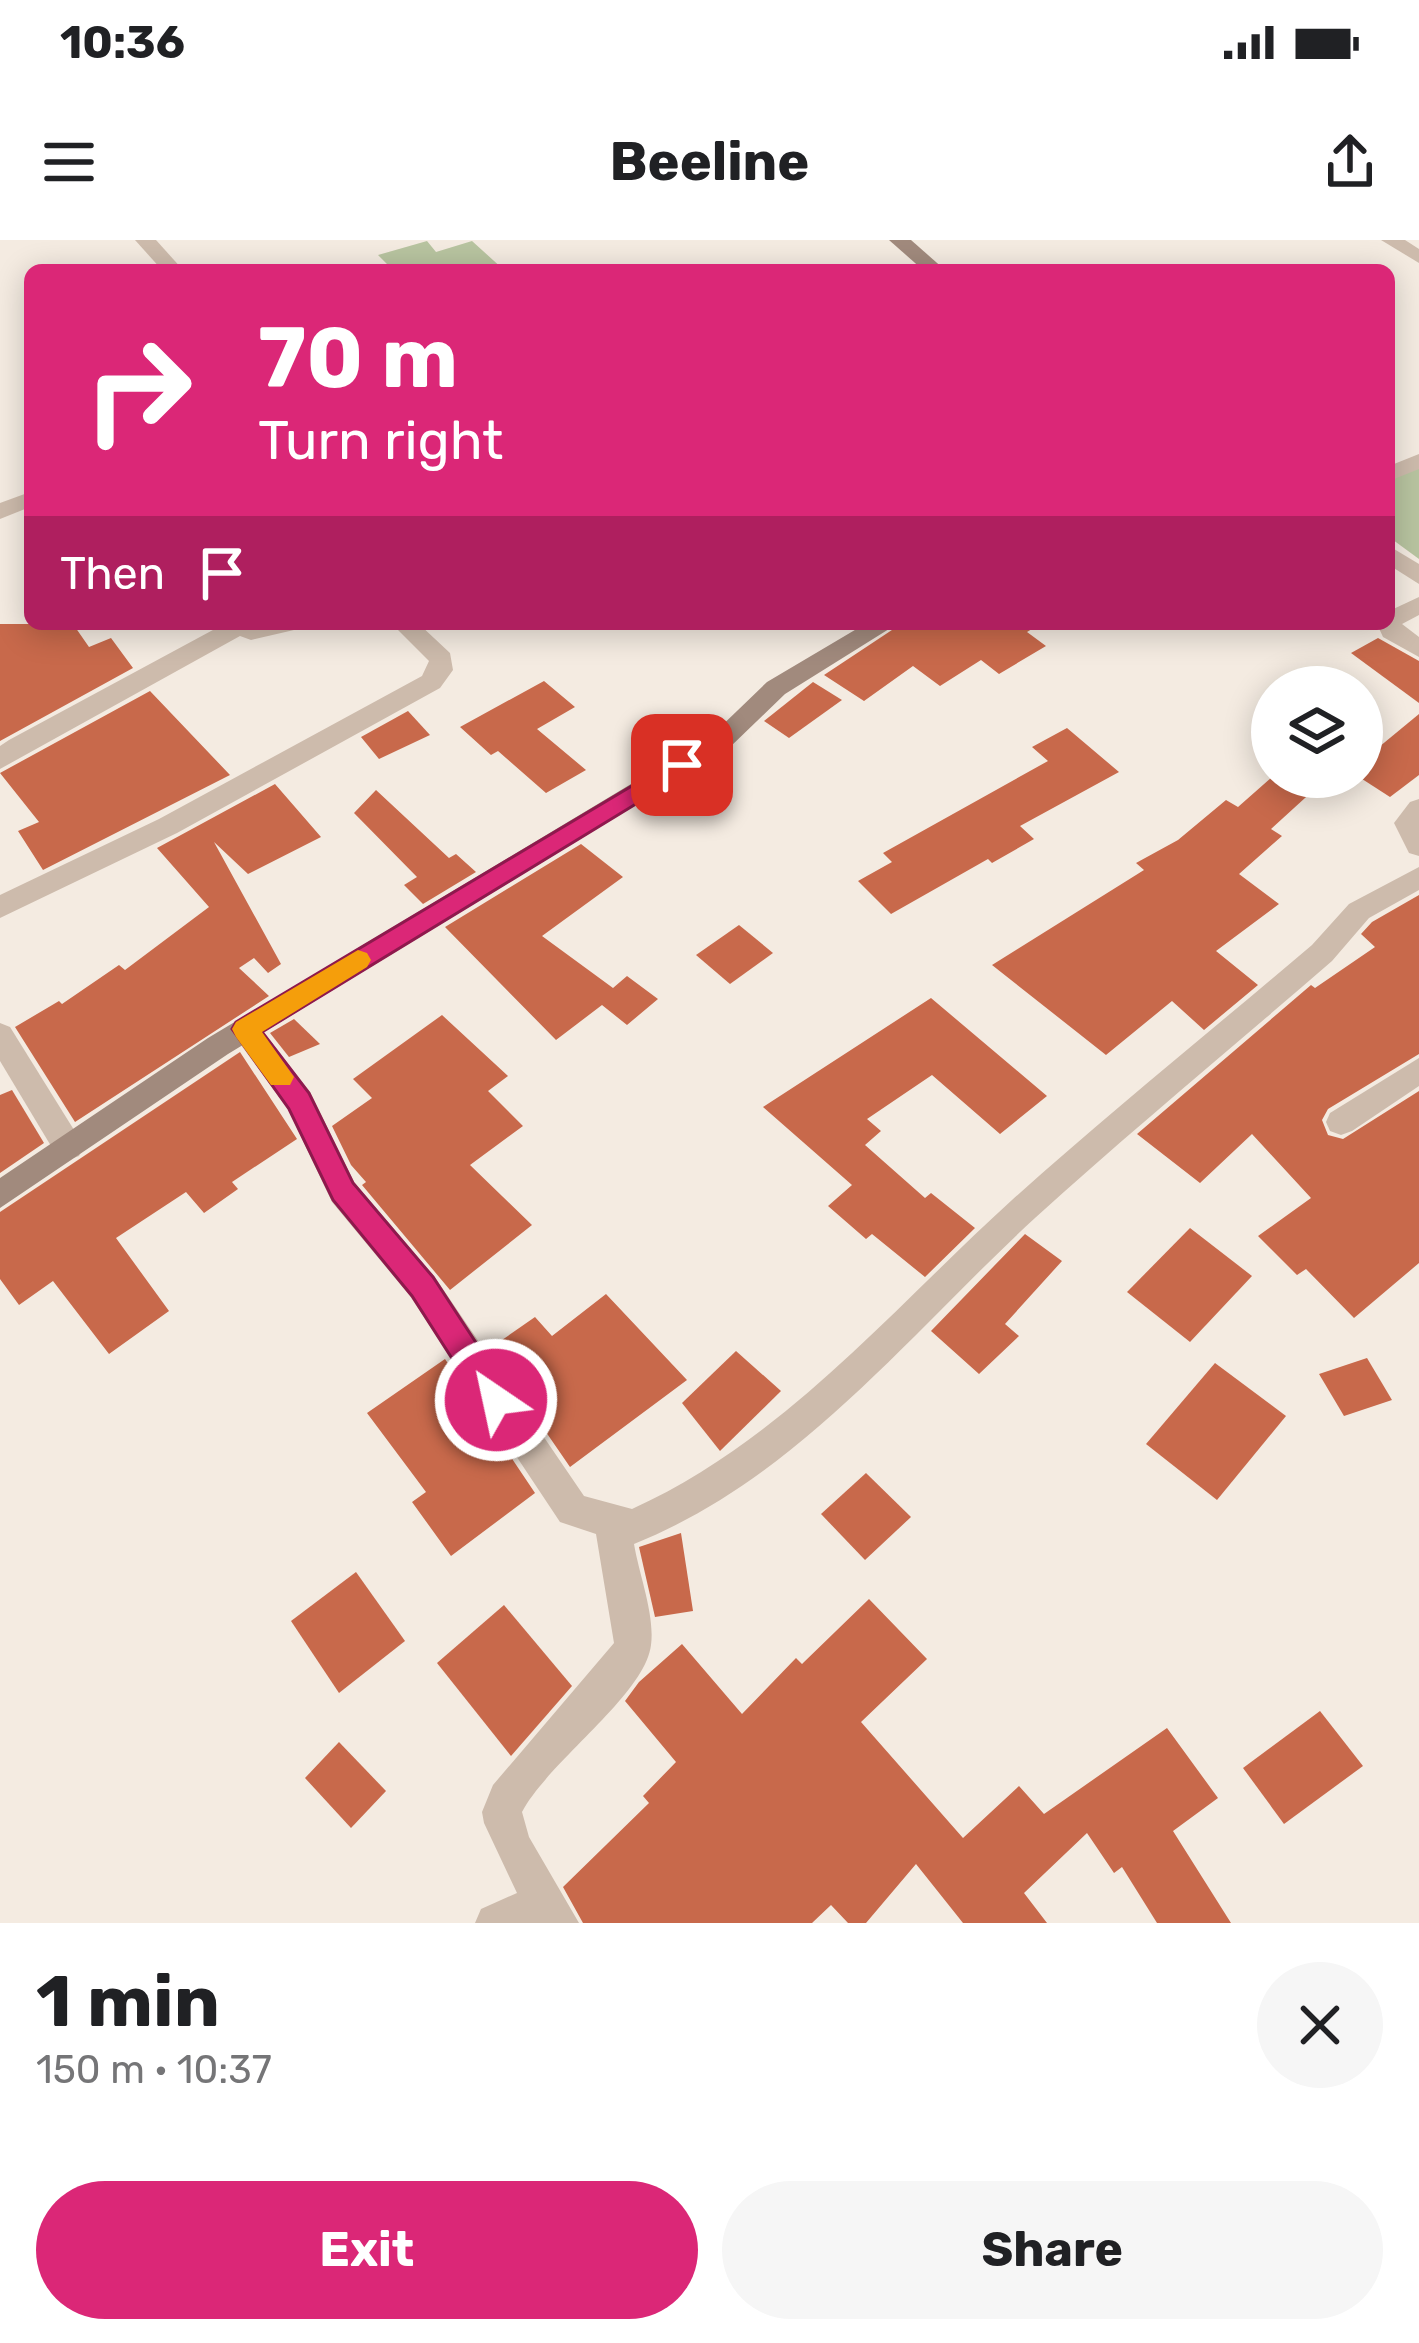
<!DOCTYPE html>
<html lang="en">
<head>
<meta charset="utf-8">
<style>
  body { margin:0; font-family:Rubik,sans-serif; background:#f6f6f6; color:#202124; height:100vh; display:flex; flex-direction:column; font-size:45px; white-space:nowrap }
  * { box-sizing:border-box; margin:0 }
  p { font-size:39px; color:#757577 }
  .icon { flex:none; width:66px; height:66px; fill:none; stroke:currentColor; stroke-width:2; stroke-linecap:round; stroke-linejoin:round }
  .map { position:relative; height:1683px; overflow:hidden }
  .side { display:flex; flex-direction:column; background:#fff; flex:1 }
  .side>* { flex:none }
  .hud { position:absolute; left:24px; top:24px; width:1371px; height:366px; border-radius:18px; box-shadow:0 6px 30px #0003; background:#db2777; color:#fff; overflow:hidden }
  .buttons { position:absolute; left:1251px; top:426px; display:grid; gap:24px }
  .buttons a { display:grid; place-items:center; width:132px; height:132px; border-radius:50%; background:#fff; box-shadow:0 6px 30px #0003; font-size:60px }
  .pin { position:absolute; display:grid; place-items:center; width:102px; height:102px; color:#fff; margin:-51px; border-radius:24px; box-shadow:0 6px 18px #0006 }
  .me { position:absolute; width:132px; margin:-66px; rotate:326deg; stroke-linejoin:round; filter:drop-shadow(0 0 9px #0008) }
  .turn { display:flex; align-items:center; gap:42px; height:252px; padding:0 36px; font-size:54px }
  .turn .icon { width:156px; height:156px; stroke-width:2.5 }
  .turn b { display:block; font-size:84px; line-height:102px }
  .then { display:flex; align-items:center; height:114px; padding:0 36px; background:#0003; gap:24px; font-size:45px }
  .round { display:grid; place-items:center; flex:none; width:126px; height:126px; border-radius:63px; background:#f6f6f6 }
  .head { display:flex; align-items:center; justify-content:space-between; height:204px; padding:0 36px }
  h1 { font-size:72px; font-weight:700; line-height:90px }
  .cta { display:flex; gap:24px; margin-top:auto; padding:24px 36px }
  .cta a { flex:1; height:138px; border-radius:72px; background:#db2777; color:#fff; font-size:48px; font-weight:700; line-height:138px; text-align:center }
  .cta a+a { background:#f6f6f6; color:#202124 }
  .status { display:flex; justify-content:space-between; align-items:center; height:84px; padding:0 60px; background:#fff; direction:ltr }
  .status svg { height:33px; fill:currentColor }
  header { display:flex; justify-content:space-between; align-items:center; height:156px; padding:0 36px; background:#fff; font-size:54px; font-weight:700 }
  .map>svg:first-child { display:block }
  .green { fill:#b8c4a0 }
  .building { fill:#c8694b }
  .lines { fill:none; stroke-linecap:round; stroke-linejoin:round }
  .street { fill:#cdbbac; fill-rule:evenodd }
  .secondary { fill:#a18a7d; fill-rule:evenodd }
  .route { fill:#db2777; stroke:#8e194d; stroke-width:3 }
  .slow { fill:#f59e0b }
</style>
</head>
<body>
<div class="status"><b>10:36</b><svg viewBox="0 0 49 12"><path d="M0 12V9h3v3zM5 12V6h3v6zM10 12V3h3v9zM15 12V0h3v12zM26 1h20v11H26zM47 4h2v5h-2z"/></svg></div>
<header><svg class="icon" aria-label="menu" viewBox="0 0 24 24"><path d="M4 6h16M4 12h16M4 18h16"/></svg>Beeline<svg class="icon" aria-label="share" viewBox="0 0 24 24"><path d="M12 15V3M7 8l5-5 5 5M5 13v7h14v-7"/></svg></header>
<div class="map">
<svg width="1419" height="1683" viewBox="0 0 1419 1683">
  <rect width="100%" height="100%" fill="#f4ebe1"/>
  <g class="green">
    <polygon points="427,1 436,12 472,1 504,30 383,30 390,27 378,15"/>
    <polygon points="1419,221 1419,319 1389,297 1389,234"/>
  </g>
  <g class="building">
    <polygon points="0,384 73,384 89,407 111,398 133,428 0,501"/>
    <polygon points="901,384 1040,384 1027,392 1046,406 999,434 981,420 940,446 913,426 864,461 824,435"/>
    <polygon points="1378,398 1419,421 1419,463 1351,413"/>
    <polygon points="544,441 575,467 537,489 586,530 546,553 498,511 491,515 460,487"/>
    <polygon points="813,442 842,460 789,498 764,481"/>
    <polygon points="150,451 230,535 43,630 18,591 39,582 0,533"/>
    <polygon points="408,471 430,495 379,519 361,497"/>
    <polygon points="1419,474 1419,535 1390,557 1359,537 1362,521"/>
    <polygon points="1067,488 1119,532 1020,586 1034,599 992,623 988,619 891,674 858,641 892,622 883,613 1048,521 1032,507"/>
    <polygon points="1272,537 1328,537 1271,589 1282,596 1239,634 1279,664 1216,711 1258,745 1204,790 1172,761 1106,815 992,725 1144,630 1136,623 1178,600 1226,560 1238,567"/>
    <polygon points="275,544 321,597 248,634 214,602 281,724 268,733 254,718 239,728 269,756 75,882 15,787 59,761 62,764 119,725 125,730 209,667 157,608"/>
    <polygon points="376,550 449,618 456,614 476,632 423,664 404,645 417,637 354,573"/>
    <polygon points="581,604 623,637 542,696 613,748 627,736 658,759 627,785 602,765 556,800 445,687"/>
    <polygon points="1419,655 1419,814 1328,869 1322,880 1328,895 1343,899 1419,851 1419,1023 1354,1078 1306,1029 1297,1035 1258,996 1311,958 1252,894 1200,943 1137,894 1311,745 1315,748 1375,707 1361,694 1372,682"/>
    <polygon points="739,685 773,713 730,744 696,715"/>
    <polygon points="931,758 1047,856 1000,894 932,835 867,879 881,891 865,905 925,958 931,953 975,988 925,1037 872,994 866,999 828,966 852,945 763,867"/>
    <polygon points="442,775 508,836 488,851 523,886 470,925 532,985 450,1050 362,945 366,942 351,925 332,886 372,858 353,839"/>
    <polygon points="294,779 320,804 289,817 270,793"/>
    <polygon points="240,812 297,899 232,942 238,949 204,973 186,952 116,998 169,1071 109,1114 53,1041 19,1065 0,1039 0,972"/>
    <polygon points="12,850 44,903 0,933 0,855"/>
    <polygon points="1190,988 1252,1036 1190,1102 1127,1052"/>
    <polygon points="1025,994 1062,1021 1005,1084 1019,1096 979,1134 931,1091"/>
    <polygon points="606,1054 687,1140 570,1227 489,1109 535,1077 552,1096"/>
    <polygon points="736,1111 781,1151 720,1211 682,1163"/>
    <polygon points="1367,1118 1392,1160 1344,1176 1319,1134"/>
    <polygon points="445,1119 535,1253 451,1316 412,1262 426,1252 367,1173"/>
    <polygon points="1215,1123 1286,1176 1217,1260 1146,1204"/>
    <polygon points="866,1233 911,1277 865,1320 821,1274"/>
    <polygon points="681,1293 693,1371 655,1377 639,1307"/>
    <polygon points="356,1332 405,1401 339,1453 291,1381"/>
    <polygon points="869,1359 927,1419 861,1482 963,1598 1019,1546 1044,1574 1167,1488 1218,1558 1173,1591 1231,1683 1157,1683 1122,1627 1114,1633 1087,1593 1024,1653 1047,1683 963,1683 916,1624 866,1683 848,1683 831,1665 812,1683 583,1683 563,1647 649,1563 643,1556 676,1522 625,1461 639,1442 682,1404 742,1474 796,1418 802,1424"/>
    <polygon points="504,1365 572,1446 511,1516 437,1423"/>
    <polygon points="1320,1471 1363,1526 1284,1584 1243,1528"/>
    <polygon points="339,1502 386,1551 351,1588 305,1538"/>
  </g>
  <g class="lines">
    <g class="street">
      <polygon points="135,0 156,0 183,30 162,30"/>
      <polygon points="1381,0 1405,0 1419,9 1419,23"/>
      <polygon points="1419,214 1419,229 1389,241 1389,226"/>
      <polygon points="30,252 30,267 0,279 0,263"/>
      <polygon points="1389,306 1419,324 1419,344 1389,325"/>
      <polygon points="1419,357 1419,375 1402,384 1419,397 1419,417 1383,397 1377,384 1389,384 1389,371"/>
      <polygon points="224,384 297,384 294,390 251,400 240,396 0,529 0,506 9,500"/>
      <polygon points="392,384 419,384 450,413 453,430 440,448 177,593 0,678 0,655 159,579 422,436 429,421"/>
      <polygon points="1419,559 1419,616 1409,613 1394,583 1410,562"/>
      <path d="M 1419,627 L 1419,650 L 1369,678 L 1332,721 C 1233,807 1132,890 1035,978 C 908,1095 798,1238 634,1304 C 639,1334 655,1375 651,1405 C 645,1455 549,1521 522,1572 L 529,1597 L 579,1683 L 475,1683 L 481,1669 L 517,1653 L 484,1583 L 482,1572 L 493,1545 L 614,1403 L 596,1294 L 560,1282 L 410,1056 L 332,962 L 288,869 L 235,797 L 230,789 L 235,781 L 255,781 L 310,852 L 354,942 L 434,1036 L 584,1256 L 632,1269 C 784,1200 891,1070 1012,960 C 1110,872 1212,790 1312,705 L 1349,664 Z"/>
      <polygon points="0,783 10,787 79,898 83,907 79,916 68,920 57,916 0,821"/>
      <polygon points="1419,818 1419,846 1352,891 1341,895 1330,891 1326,882 1330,873"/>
    </g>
    <g class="secondary">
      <polygon points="889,0 911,0 945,30 923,30"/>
      <polygon points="865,384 897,384 785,454 729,508 228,814 0,968 0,938 208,798 711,496 767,442"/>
    </g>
  </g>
  <polygon class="route" points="682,516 690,519 690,531 262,792 309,853 353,943 433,1037 507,1150 512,1160 507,1170 496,1174 485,1170 412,1056 333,960 289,869 232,789 236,782"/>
  <polygon class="slow" points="358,710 367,713 371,720 367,727 262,792 294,837 290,845 271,845 236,797 232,789 236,782"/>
</svg>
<div class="buttons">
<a><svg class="icon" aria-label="layers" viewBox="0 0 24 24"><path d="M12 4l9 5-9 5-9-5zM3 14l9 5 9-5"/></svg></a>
</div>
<div class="pin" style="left:682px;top:525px;background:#d93025"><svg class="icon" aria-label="arrive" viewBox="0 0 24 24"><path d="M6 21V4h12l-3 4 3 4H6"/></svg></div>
<svg class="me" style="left:496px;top:1160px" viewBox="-20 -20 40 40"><circle r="17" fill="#db2777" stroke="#fff" stroke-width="3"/><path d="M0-11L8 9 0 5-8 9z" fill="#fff"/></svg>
<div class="hud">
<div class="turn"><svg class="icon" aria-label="right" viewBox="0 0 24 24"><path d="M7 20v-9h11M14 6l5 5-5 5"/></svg><div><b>70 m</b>Turn right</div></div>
<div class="then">Then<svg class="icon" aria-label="arrive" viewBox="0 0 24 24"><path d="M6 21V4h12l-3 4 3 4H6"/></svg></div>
</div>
</div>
<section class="side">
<div class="head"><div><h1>1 min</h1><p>150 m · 10:37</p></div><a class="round"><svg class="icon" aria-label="close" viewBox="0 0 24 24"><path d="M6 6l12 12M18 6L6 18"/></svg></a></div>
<div class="cta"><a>Exit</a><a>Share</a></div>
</section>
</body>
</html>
